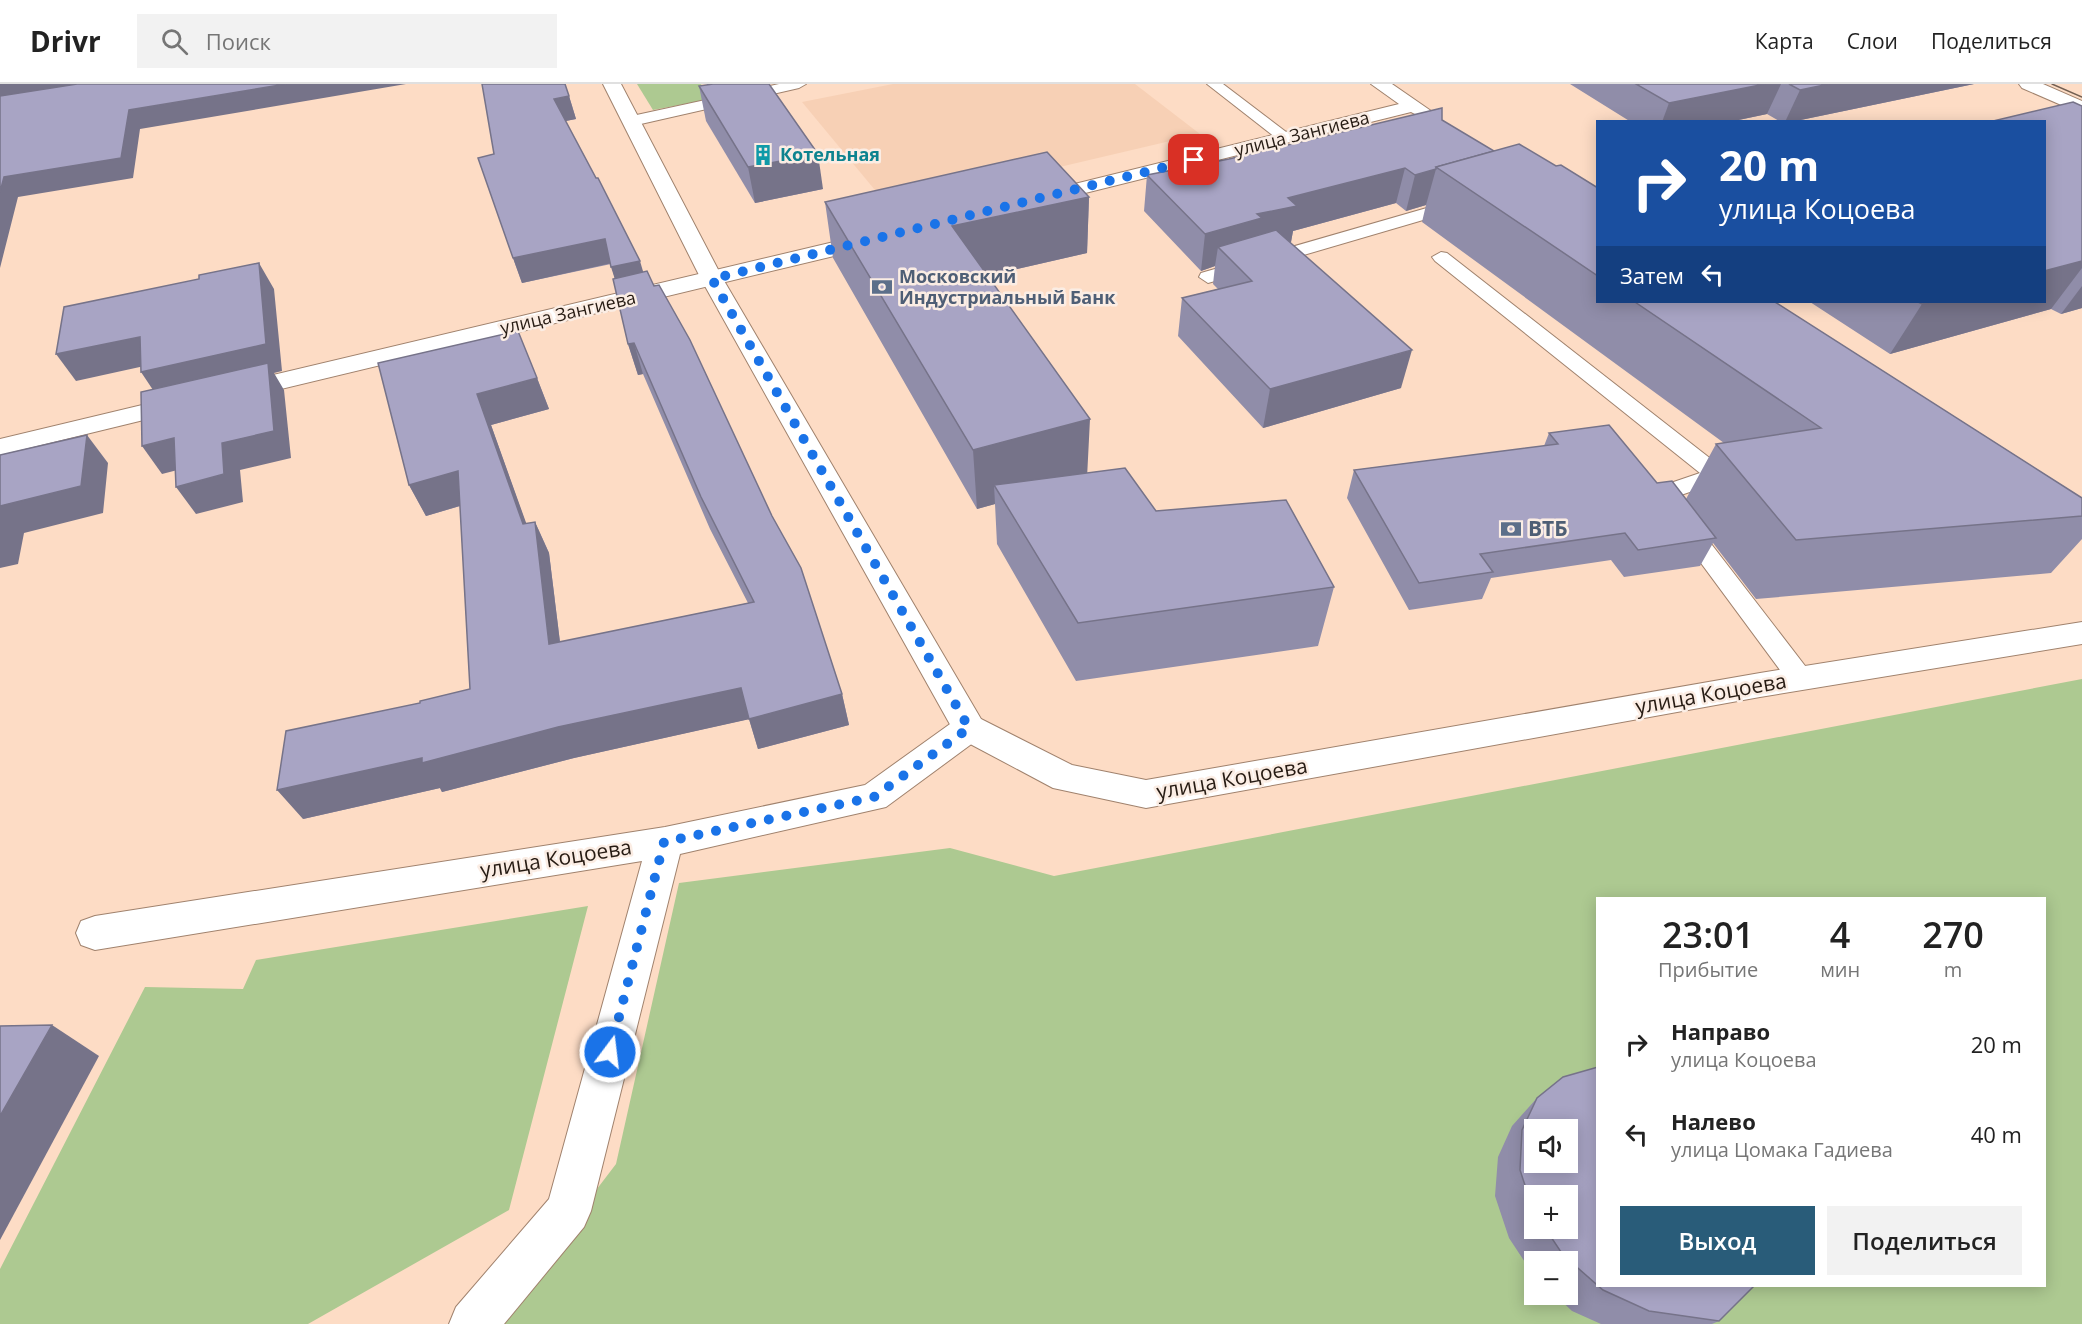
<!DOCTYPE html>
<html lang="ru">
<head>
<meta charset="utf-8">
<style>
  body { margin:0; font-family:"Open Sans",sans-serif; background:#f2f2f2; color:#222; height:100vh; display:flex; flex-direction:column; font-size:22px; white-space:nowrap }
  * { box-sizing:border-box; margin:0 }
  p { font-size:20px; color:#767676 }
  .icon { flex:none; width:33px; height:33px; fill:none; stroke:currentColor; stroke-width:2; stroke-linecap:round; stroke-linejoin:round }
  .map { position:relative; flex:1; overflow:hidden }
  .sheet { position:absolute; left:1596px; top:813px; width:450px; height:390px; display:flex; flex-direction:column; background:#fff; border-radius:0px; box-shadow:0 3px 15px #0003 }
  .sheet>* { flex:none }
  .hud { position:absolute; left:1596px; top:36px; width:450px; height:183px; border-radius:0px; box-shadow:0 3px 15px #0003; background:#1a4fa0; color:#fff; overflow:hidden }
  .controls { position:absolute; left:1524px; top:1035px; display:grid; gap:12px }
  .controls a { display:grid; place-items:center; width:54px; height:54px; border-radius:0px; background:#fff; box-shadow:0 3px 15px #0003; font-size:30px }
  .pin { position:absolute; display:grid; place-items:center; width:51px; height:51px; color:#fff; margin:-26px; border-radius:12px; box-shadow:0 3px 9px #0006 }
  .me { position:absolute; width:66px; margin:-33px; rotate:15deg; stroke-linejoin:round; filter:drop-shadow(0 0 4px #0008) }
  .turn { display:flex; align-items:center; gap:21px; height:126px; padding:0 24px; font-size:27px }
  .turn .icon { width:78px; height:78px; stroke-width:2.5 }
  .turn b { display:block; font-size:42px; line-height:51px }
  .then { display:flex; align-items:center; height:57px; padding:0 24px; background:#0003; gap:12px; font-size:22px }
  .eta { display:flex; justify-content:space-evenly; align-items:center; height:102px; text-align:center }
  .eta b { font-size:36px; font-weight:600; line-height:42px }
  .cta { display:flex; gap:12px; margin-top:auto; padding:12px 24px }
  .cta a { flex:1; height:69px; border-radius:0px; background:#295c79; color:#fff; font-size:24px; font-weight:600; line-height:69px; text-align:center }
  .cta a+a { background:#f2f2f2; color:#222 }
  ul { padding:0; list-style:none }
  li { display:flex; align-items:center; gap:18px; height:90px; padding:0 24px }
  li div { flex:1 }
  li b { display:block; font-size:22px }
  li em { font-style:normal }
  header { display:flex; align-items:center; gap:36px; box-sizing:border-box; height:84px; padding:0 30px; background:#fff; border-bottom:2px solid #e0e0e0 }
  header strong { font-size:28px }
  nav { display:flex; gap:33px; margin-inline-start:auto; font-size:21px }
  .search { width:420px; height:54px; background:#f2f2f2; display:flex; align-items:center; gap:15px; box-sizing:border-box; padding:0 21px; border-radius:0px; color:#767676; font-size:22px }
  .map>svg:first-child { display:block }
  .built { fill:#f7d0b5 }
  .green { fill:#adc991; fill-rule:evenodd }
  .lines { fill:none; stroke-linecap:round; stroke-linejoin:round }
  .service-casing { stroke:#a0826d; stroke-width:2 }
  .minor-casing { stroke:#a0826d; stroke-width:2 }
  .secondary-casing { stroke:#a0826d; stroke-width:2 }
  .service { fill:#fff; fill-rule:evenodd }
  .minor { fill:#fff; fill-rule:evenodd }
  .secondary { fill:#fff; fill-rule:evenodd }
  .tram { stroke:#725f52; stroke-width:1.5 }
  .wall { fill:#908da9; fill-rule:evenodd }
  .shaded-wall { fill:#767389 }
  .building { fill:#a8a4c4; stroke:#767389; stroke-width:1.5; fill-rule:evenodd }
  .route { stroke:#1a73e8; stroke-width:10; stroke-dasharray:0 18 }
  .labels { text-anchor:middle; stroke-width:5; stroke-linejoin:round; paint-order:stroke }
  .far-street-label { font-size:18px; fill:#261b13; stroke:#fbede4 }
  .far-culture-label { font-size:18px; font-weight:bold; fill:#0d838f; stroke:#fbede4; text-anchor:start }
  .far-service-label { font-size:18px; font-weight:bold; fill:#4e5e75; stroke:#fbede4; text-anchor:start }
  .service-label { font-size:21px; font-weight:bold; fill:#4e5e75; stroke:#fbede4; text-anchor:start }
  .street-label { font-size:21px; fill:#261b13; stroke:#fbede4 }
</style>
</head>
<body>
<header>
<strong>Drivr</strong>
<div class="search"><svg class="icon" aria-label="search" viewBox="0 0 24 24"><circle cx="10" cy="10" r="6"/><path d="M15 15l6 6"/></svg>Поиск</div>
<nav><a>Карта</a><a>Слои</a><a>Поделиться</a></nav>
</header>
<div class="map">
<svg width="2082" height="1240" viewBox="0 0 2082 1240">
  <rect width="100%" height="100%" fill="#fddcc5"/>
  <polygon class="built" points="893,0 1135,0 1200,50 889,123 802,18"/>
  <g class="green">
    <polygon points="637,0 701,0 711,15 653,26"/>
    <path d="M 2082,595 L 2082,1240 L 494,1240 L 616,1080 L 679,799 L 950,764 L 1054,792 ZM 1598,814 L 2044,814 L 2044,1202 L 1598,1202 ZM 1534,1046 L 1568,1046 L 1568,1078 L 1534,1078 ZM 1534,1112 L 1568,1112 L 1568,1144 L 1534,1144 ZM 1534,1178 L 1568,1178 L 1568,1210 L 1534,1210 Z"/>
    <polygon points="588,822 509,1126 308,1240 0,1240 0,1185 145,903 243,905 256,876"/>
  </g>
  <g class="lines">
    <defs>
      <g id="service">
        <polygon points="779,0 806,0 799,4 632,42 624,37 632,32"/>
        <polygon points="1207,0 1223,0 1294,54 1286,59 1280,57"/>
        <polygon points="1458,115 1464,116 1467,120 1464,124 1215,197 1208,199 1199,193 1201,189"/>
        <polygon points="1441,168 1447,169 1725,386 1728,391 1725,396 1675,413 1809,587 1813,594 1809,601 1800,604 1791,601 1650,410 1653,405 1700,389 1435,177 1432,173"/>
      </g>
      <g id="minor">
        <polygon points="1371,0 1392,0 1434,29 1425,35 1411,28 1037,121 1030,119 1027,115 1030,111 1399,20"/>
        <polygon points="876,148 884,150 887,155 884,160 235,316 226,313 222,308 226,303 235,300"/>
        <polygon points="184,311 193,314 197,319 193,324 0,371 0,355"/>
        <polygon points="969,631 981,635 986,644 981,653 886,723 680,770 591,1127 584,1143 504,1240 449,1240 456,1223 549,1115 642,777 95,866 81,861 76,849 81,837 95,832 665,743 865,701 957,635"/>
      </g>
      <g id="secondary">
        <polygon points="603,0 621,0 723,195 981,635 1072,681 1146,696 1760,589 2082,538 2082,560 1760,613 1146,724 1053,704 957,653 701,195"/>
        <polygon points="2019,0 2043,0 2082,17 2082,30 2022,4"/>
      </g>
    </defs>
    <use href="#service" class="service-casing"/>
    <use href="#minor" class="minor-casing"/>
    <use href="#secondary" class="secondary-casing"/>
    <use href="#service" class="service"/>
    <use href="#minor" class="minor"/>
    <use href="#secondary" class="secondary"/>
    <polyline class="tram" points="2052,0 2082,13"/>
  </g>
  <g class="wall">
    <polygon points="1570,0 1974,0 1791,38 1781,38 1767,30 1729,38 1631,38"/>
    <polygon points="699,2 823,105 755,119 706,37"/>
    <polygon points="569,12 576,35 565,37 643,188 842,610 849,641 758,665 749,635 574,674 442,708 440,704 303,735 420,619 470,605 460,422 426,432 409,401 537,294 549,325 491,341 526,440 535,438 549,469 560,558 748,519 710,445 643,290 638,291 628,260 615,195 611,180 522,199 513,174 494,70"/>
    <polygon points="2082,22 2082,224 2061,230 2051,225 1890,270 1810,218 2044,218"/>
    <polygon points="1442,36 1494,67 1556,82 1598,104 1598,218 1775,218 2082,414 2082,455 2051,489 1756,515 1713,459 1700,482 1624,493 1611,476 1491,494 1482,515 1409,526 1347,414 1354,386 1544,362 1549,349 1657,399 1686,415 1716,360 1724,359 1422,138 1426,121 1406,127 1396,119 1293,147 1291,158 1290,158 1401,304 1263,344 1178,252 1182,214 1218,205 1213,200 1215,182 1201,187 1144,127 1147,91"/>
    <polygon points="1089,113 1087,169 987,192 1087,389 1156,427 1334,503 1318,562 1076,597 997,460 995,420 977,425 833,174 825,118"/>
    <path d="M 1537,1014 L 1719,1237 L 1712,1240 L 1601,1240 L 1572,1227 L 1554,1210 L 1568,1210 L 1568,1178 L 1534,1178 L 1534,1192 L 1509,1154 L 1495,1112 L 1498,1073 L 1512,1042 ZM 1534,1112 L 1568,1144 L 1534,1144 Z"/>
  </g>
  <g class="shaded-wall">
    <polygon points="0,0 112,0 0,17"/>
    <polygon points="286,0 406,0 140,45 133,94 18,113 0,184 0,108 4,93 129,26"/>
    <polygon points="1765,0 1781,0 1767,30 1729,38 1662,38 1669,19"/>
    <polygon points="1829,0 1974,0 1791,38 1785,38 1800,6"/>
    <polygon points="569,12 576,35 561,38 554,15"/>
    <polygon points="818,70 823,105 755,119 748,83"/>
    <polygon points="1405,84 1396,119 1293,147 1291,158 1257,165 1218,163 1215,182 1201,187 1205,150 1257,130 1288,114"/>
    <polygon points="1436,85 1426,121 1406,127 1415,91"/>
    <polygon points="1089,113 1087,169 955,199 952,142"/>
    <polygon points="605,155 612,179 522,199 513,174"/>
    <polygon points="640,177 647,201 619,208 611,183"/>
    <polygon points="2082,177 2082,184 2051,225 1890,270 1922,220 1931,218 2044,218 2044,187"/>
    <polygon points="259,179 274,205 282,287 274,289 284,306 291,374 240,386 243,418 196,430 176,403 224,390 159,315 141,288"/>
    <polygon points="2082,202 2082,224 2061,230"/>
    <polygon points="140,253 158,279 76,297 56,270"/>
    <polygon points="634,259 643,290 638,291 628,260"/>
    <polygon points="1412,266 1401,304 1263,344 1270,305"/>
    <polygon points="537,294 549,325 491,341 538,472 523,440 477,310"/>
    <polygon points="1090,335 1087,394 994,401 995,420 977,425 973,366"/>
    <polygon points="87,351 108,379 103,429 24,449 18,480 0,484 0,422"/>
    <polygon points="174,354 193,382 162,390 142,362"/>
    <polygon points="458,387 473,418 426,432 409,401"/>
    <polygon points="535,438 549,469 564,591 549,560"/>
    <polygon points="741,604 750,635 574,674 442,708 440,704 303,735 277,706 558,643"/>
    <polygon points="842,610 849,641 758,665 749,635"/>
    <polygon points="52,941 99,972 0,1156 0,1032"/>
  </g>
  <g class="building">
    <polygon points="77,0 286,0 129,26 121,74 4,93 0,108 0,12"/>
    <polygon points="482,0 565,0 569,12 554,15 596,94 598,94 640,177 611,183 605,155 513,174 478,74 494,70"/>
    <polygon points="713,0 769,0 818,70 748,83 699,2"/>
    <polygon points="1636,0 1765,0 1669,19"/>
    <polygon points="1789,0 1829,0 1800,6"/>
    <polygon points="2073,18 2082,22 2082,177 2044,187 2044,38 1989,38"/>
    <polygon points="1442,24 1442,36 1494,67 1436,83 1436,85 1415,91 1405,84 1288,114 1297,122 1257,130 1262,134 1205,150 1147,91 1229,75"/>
    <polygon points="1519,60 1556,82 1561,81 1598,104 1598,192 1436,83"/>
    <polygon points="1047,68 1089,113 952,142 1090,335 973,366 825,118"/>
    <polygon points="1276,146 1412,266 1270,305 1182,214 1252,197 1218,163"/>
    <polygon points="259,179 266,260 141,288 140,253 56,270 64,223 199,195 199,191"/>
    <polygon points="647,187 654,202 659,201 690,256 772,432 801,484 842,610 749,635 741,604 558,643 422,679 422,674 277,706 286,647 420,619 420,617 470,605 458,387 409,401 378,279 518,247 537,294 477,310 523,440 535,438 549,560 754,518 701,413 634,259 628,260 613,195"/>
    <polygon points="1635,218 1775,218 2082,414 2082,432 1796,456 1716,360 1821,344"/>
    <polygon points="1918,218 1931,218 1922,220"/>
    <polygon points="268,279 274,347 222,359 224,390 176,403 174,354 142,362 141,308"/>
    <polygon points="1609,341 1657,399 1672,397 1716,454 1638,466 1625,449 1480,470 1493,488 1419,499 1354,386 1558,360 1549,349"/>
    <polygon points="87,351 81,402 0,422 0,371"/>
    <polygon points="1125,384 1156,427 1286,416 1334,503 1078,539 994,401"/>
    <polygon points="52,941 0,1032 0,942"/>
    <path d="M 1598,983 L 1598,1202 L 1754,1202 L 1719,1237 L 1649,1227 L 1603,1206 L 1563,1171 L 1545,1144 L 1568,1144 L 1568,1112 L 1534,1112 L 1534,1129 L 1520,1086 L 1522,1046 L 1537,1014 L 1563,993 ZM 1534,1046 L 1568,1046 L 1568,1078 L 1534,1078 Z"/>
  </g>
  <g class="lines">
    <polyline class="route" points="610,968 664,758 874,713 969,644 712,195 1194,76"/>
  </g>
  <defs>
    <symbol id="building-bare" viewBox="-9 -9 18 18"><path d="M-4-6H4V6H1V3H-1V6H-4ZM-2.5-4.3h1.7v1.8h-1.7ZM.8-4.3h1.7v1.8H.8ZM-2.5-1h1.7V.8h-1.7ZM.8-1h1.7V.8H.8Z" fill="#0f9aa8" stroke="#fbede4" stroke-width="2.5" paint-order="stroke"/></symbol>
    <symbol id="bank-bare" viewBox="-9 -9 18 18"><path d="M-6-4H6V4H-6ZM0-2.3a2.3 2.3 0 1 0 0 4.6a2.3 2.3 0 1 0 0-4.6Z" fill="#5c6f8a" stroke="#fbede4" stroke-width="2.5" paint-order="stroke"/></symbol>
  </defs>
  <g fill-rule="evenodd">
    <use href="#building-bare" x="748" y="56" width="30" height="30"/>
    <use href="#bank-bare" x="867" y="188" width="30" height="30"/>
    <use href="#bank-bare" x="1496" y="430" width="30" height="30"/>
  </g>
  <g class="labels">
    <g class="far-street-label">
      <text transform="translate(1302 50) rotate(-14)" y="6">улица Зангиева</text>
      <text transform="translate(568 229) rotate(-13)" y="6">улица Зангиева</text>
    </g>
    <g class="far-culture-label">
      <text x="780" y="77">Котельная</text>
    </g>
    <g class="far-service-label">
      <text x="899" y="199">Московский<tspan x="899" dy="21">Индустриальный Банк</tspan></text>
    </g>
    <g class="service-label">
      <text x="1528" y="452">ВТБ</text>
    </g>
    <g class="street-label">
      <text transform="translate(1711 610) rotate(-10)" y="7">улица Коцоева</text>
      <text transform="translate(1232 695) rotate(-10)" y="7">улица Коцоева</text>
      <text transform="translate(556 775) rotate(-9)" y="7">улица Коцоева</text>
    </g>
  </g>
</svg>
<div class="controls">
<a><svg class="icon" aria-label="sound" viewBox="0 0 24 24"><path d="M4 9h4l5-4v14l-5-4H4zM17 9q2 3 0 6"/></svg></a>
<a>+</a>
<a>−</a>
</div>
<div class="pin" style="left:1194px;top:76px;background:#d93025"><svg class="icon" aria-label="arrive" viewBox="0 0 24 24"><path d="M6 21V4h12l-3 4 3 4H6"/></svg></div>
<svg class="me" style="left:610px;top:968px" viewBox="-20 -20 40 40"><circle r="17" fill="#1a73e8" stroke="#fff" stroke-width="3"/><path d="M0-11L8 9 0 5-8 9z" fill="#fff"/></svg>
<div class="hud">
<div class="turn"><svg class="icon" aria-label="right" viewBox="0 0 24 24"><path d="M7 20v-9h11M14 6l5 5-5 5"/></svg><div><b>20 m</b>улица Коцоева</div></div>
<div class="then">Затем<svg class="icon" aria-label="left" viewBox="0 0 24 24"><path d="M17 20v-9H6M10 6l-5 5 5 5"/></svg></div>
</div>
<section class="sheet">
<div class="eta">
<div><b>23:01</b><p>Прибытие</p></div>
<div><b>4</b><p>мин</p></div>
<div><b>270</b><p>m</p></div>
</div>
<ul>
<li><svg class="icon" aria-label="right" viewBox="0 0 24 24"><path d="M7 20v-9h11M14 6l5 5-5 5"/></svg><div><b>Направо</b><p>улица Коцоева</p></div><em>20 m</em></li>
<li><svg class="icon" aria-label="left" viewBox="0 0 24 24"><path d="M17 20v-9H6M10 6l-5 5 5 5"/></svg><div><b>Налево</b><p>улица Цомака Гадиева</p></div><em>40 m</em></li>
</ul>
<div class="cta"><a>Выход</a><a>Поделиться</a></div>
</section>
</div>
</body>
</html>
